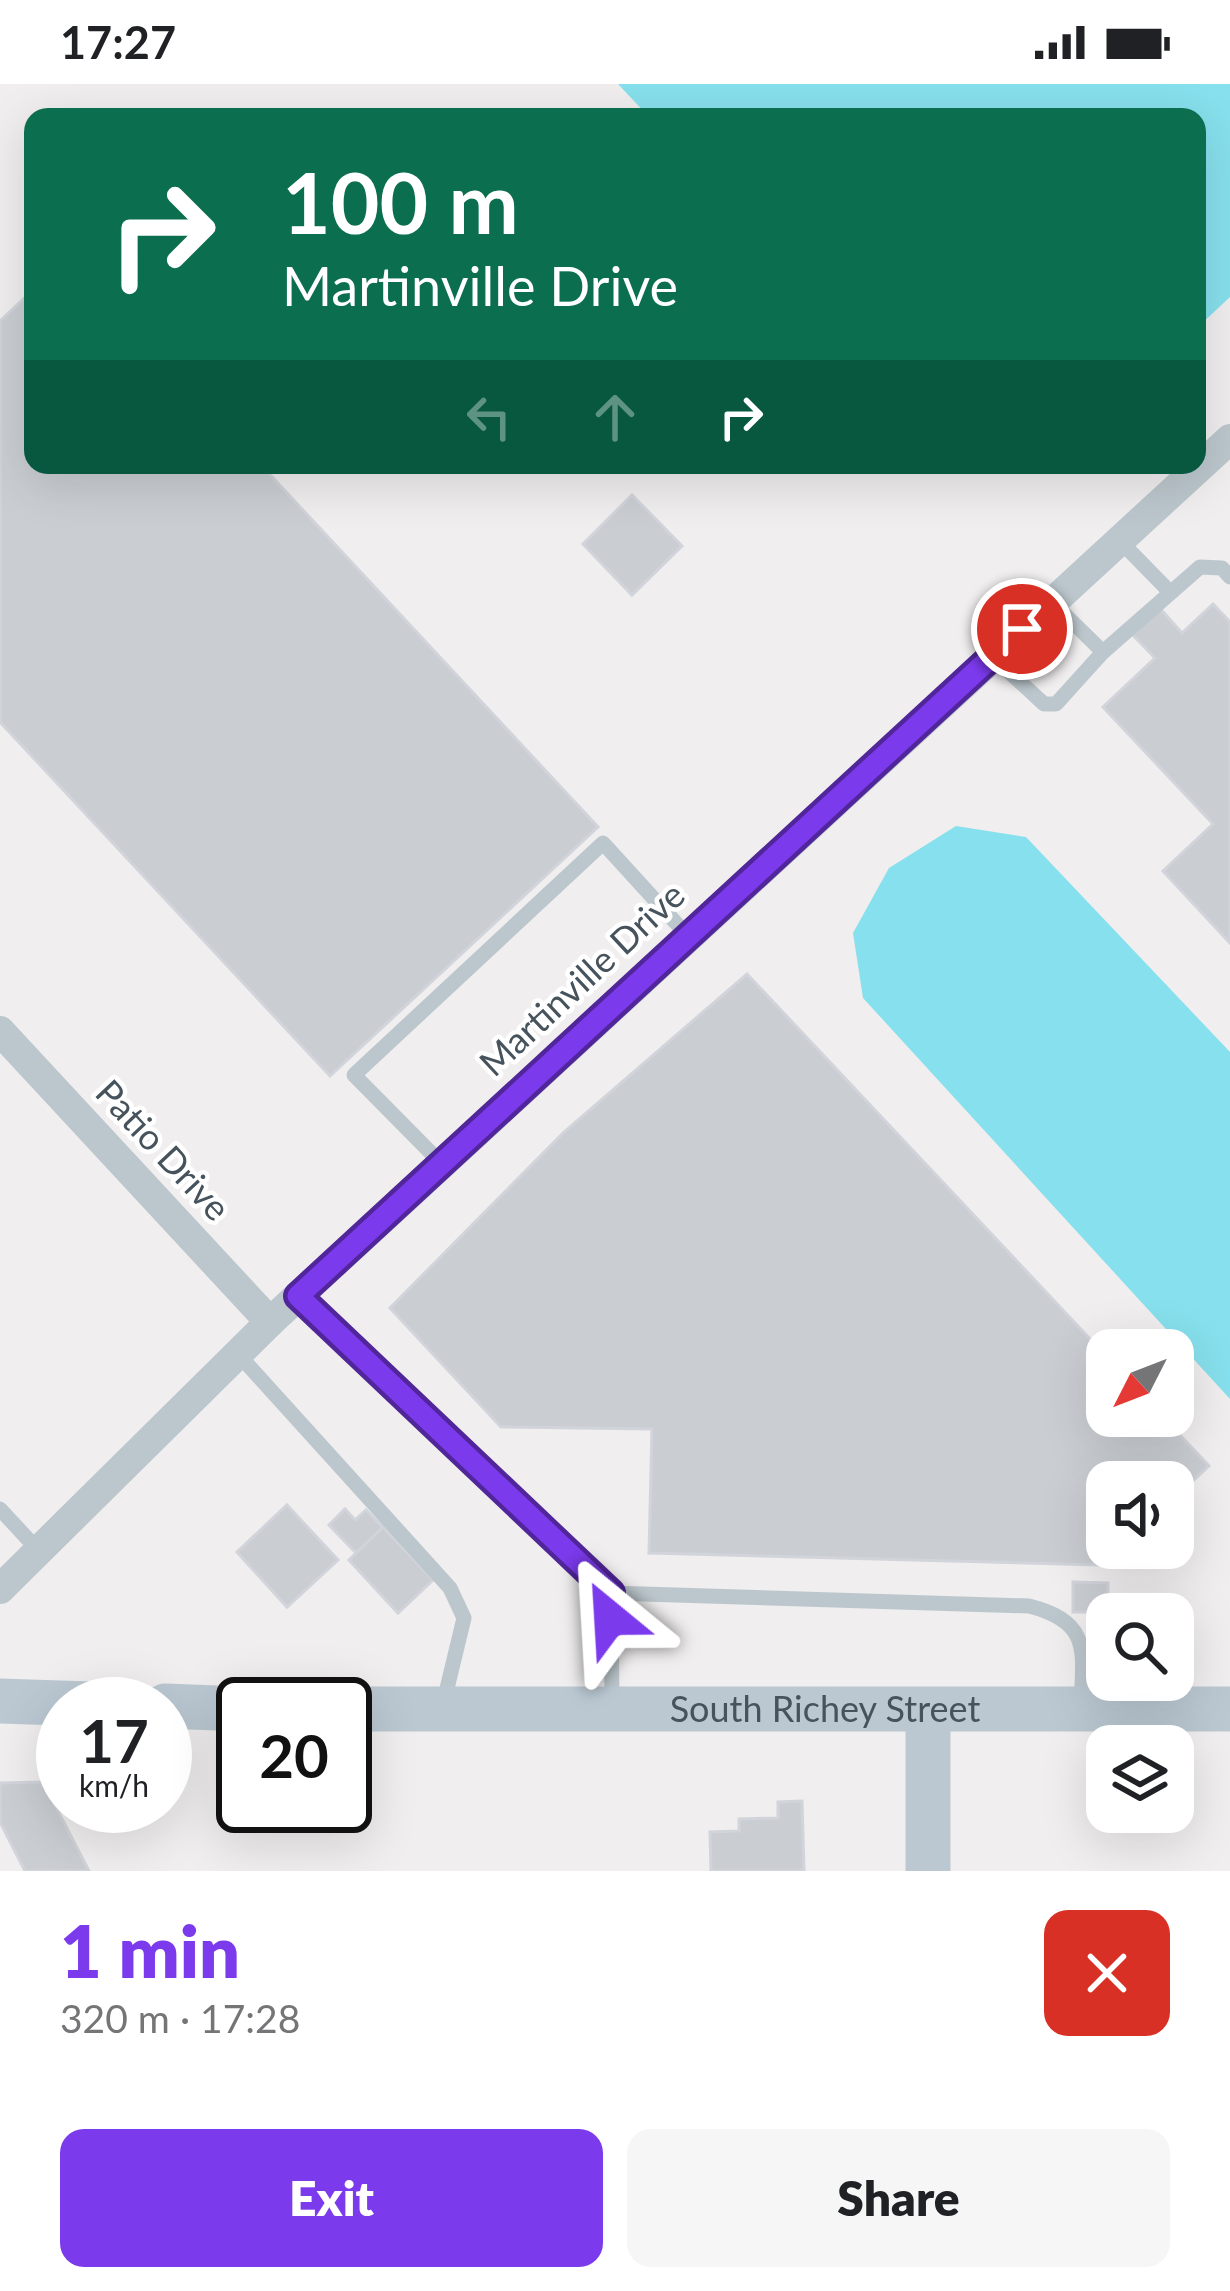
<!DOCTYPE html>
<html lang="en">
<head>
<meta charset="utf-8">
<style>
  body { margin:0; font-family:Lato,sans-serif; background:#f6f6f6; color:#202124; height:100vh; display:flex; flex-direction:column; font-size:45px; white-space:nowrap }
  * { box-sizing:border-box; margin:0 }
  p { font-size:39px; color:#757577 }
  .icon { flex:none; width:66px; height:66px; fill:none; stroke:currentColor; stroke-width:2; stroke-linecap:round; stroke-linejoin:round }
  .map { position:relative; height:1787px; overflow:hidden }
  .details { display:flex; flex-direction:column; background:#fff; flex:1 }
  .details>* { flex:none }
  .banner { position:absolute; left:24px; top:24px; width:1182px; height:366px; border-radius:24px; box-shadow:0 12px 48px #0002; background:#0b6e4f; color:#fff; overflow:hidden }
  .needle { width:78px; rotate:228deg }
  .buttons { position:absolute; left:1086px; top:1245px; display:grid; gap:24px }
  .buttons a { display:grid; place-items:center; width:108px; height:108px; border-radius:24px; background:#fff; box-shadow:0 12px 48px #0002; font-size:60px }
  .speed { position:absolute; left:36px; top:1593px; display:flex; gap:24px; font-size:60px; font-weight:700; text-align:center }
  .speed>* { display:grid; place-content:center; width:156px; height:156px; border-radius:50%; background:#fff; box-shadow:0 12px 48px #0002; line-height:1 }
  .speed small { font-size:30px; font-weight:400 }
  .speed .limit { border:6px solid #111; border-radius:18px; background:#fff; color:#111 }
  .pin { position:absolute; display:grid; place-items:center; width:102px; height:102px; color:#fff; margin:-51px; border:6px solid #fff; border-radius:50%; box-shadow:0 3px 12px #0007 }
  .me { position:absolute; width:132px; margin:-66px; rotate:333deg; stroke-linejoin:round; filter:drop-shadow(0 0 9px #0008) }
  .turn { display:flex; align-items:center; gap:42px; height:252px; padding:0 60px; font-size:54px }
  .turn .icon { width:156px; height:156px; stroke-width:2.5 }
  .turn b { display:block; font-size:84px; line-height:102px }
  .lanes { display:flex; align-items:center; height:114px; padding:0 60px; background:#0003; justify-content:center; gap:60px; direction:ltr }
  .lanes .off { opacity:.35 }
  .round { display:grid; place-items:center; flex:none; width:126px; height:126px; border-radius:24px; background:#f6f6f6 }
  .overview { display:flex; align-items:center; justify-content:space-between; height:204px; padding:0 60px }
  h1 { font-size:72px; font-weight:800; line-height:90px; color:#7c3aed }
  .button { display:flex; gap:24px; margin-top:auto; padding:24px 60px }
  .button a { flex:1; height:138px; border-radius:24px; background:#7c3aed; color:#fff; font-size:48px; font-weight:800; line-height:138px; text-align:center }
  .button a+a { background:#f6f6f6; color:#202124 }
  .status { display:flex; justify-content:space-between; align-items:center; height:84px; padding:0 60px; background:#fff; direction:ltr }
  .status svg { height:33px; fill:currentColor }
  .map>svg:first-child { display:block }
  .water { fill:#87e0ed }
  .building { fill:#caced3; stroke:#d1d4da; stroke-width:3 }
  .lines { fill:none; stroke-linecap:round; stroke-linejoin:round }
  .lane { stroke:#bcc7cd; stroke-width:15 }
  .street { stroke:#bcc7cd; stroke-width:30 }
  .secondary { stroke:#bbc8d2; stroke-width:45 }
  .route-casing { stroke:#51269a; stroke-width:30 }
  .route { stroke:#7c3aed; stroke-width:21 }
  .labels { text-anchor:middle; stroke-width:9; stroke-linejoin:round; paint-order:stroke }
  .street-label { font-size:36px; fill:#46535c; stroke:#fff }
</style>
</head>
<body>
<div class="status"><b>17:27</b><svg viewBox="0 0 49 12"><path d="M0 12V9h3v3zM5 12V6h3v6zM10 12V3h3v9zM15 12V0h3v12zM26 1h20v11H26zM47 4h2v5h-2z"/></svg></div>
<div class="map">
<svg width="1230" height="1787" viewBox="0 0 1230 1787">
  <rect width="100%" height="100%" fill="#f0eeee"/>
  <g class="water">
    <polygon points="618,0 1230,0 1230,213 1197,244 1197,33 649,33"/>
    <polygon points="956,742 1026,753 1230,968 1230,1315 863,914 853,849 889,784"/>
  </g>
  <g class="building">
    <polygon points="33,206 33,381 261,381 598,743 330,992 0,638 0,237"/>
    <polygon points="632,411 682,462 632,511 583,460"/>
    <polygon points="1213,520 1230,538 1230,859 1163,787 1213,740 1103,623 1155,574 1129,547 1157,521 1182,549"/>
    <polygon points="747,890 1107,1273 1107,1332 1162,1332 1209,1382 1173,1415 1173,1398 1107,1398 1107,1464 1118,1464 1099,1481 649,1469 652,1345 501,1343 390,1224 563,1049"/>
    <polygon points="287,1421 338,1476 287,1523 237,1468"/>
    <polygon points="345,1425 355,1436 366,1426 383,1443 356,1469 329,1441"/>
    <polygon points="383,1443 433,1496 398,1529 349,1476"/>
    <polygon points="1073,1498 1108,1499 1108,1528 1073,1528"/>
    <polygon points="43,1698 89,1787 25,1787 0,1738 0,1699"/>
    <polygon points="802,1717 804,1787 711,1787 710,1748 739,1747 739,1735 778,1734 778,1718"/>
  </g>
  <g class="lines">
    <g class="lane">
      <polyline points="1119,456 1169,507"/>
      <polyline points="1052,518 1103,568"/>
      <polyline points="992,572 1044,620 1056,620 1103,568 1200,483 1222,484 1230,493"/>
      <polyline points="441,1079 354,991 603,759 687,851"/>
      <polyline points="298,1212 611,1509 612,1623"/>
      <polyline points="238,1270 450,1504 464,1534 444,1617"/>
      <polyline points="0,1425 37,1465"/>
      <path d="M 611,1509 L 1029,1522 C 1092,1538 1083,1568 1081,1622"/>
    </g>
    <g class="street">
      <polyline points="0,947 270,1238"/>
      <polyline points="0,1505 270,1238 1230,355"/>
    </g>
    <g class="secondary">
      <polyline points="0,1617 90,1620"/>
      <polyline points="165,1622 243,1625"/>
      <path id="s1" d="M 345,1625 L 1230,1625"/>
      <polyline points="928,1626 928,1787"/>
    </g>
  </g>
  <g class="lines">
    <defs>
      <polyline id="route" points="610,1534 611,1509 298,1212 1022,545"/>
    </defs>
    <use href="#route" class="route-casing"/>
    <use href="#route" class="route"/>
  </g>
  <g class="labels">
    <g class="street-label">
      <text transform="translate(582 895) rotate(-43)" y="13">Martinville Drive</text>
      <text transform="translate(163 1066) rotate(47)" y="13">Patio Drive</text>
      <text dy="13" stroke="none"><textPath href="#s1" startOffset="480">South Richey Street</textPath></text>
    </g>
  </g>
</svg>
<div class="buttons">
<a><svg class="needle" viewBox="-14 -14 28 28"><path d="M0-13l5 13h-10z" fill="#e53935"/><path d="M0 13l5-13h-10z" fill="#757577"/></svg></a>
<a><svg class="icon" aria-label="sound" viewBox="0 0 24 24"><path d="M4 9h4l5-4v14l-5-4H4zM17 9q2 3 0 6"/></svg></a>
<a><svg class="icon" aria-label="search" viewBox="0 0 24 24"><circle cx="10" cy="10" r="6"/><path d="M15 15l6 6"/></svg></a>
<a><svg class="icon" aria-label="layers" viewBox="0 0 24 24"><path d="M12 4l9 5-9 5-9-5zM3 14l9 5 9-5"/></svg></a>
</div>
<div class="speed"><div>17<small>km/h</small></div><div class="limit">20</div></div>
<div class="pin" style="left:1022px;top:545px;background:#d93025"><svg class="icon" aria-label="arrive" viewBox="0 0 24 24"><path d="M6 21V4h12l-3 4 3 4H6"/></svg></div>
<svg class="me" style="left:610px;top:1534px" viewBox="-20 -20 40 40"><path d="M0-17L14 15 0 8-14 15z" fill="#7c3aed" stroke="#fff" stroke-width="4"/></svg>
<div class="banner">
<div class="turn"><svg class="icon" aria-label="right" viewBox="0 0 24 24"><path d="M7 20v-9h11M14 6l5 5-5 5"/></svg><div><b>100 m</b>Martinville Drive</div></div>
<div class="lanes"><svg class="icon off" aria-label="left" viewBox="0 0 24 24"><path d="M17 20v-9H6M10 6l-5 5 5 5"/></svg><svg class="icon off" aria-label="ahead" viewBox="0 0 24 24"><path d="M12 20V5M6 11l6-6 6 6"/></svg><svg class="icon" aria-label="right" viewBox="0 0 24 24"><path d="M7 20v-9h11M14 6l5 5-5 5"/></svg></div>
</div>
</div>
<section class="details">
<div class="overview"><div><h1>1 min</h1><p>320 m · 17:28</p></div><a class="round" style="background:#d93025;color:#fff"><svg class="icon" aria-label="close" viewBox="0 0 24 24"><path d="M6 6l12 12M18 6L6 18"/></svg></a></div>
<div class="button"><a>Exit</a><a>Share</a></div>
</section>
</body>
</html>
